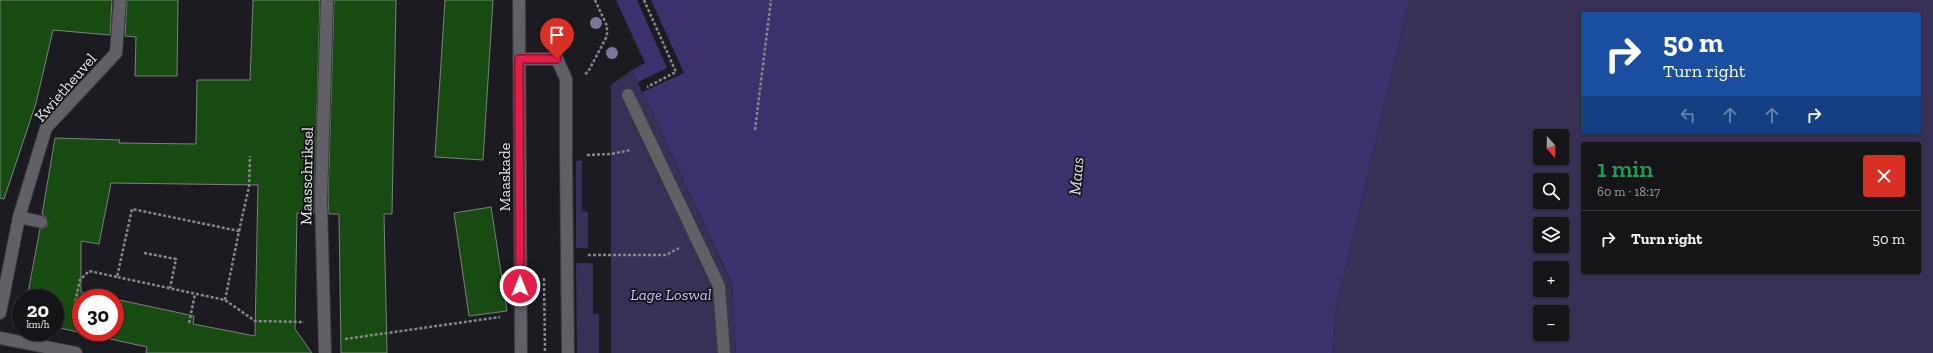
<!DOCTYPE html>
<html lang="en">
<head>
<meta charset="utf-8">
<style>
  body { margin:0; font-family:"Zilla Slab",serif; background:#1e1d22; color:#f1f3f6; height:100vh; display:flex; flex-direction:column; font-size:15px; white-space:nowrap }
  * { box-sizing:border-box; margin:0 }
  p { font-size:13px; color:#9d9ea2 }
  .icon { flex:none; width:22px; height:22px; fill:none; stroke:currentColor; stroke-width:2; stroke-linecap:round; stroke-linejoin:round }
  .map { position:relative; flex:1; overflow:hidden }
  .side { position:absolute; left:1581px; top:142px; width:340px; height:132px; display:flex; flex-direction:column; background:#151419; border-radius:4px; box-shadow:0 1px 3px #0004,0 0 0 1px #343338 }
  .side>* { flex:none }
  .hud { position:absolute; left:1581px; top:12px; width:340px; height:122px; border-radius:4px; box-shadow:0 1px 3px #0004,0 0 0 1px #343338; background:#1a4fa0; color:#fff; overflow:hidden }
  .needle { width:26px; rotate:160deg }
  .buttons { position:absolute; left:1533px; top:129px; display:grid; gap:8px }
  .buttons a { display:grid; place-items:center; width:36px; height:36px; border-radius:4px; background:#151419; box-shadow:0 1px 3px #0004,0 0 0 1px #343338; font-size:20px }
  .speed { position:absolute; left:12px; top:289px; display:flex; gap:8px; font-size:20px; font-weight:700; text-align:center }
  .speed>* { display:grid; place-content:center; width:52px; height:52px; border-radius:50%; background:#151419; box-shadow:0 1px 3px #0004,0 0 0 1px #343338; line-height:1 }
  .speed small { font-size:10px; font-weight:400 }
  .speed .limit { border:6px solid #d22; background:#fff; color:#111 }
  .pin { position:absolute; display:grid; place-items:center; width:34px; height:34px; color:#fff; margin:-41px -17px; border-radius:50% 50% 50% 0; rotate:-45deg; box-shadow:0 0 4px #0007 }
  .pin .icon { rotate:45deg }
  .me { position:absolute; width:44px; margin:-22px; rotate:0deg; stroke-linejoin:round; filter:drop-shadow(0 0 3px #0008) }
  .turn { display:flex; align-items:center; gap:14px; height:84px; padding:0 16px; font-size:18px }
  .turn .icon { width:52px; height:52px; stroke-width:2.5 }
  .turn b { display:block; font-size:28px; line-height:34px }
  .lanes { display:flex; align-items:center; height:38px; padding:0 16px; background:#0003; justify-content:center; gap:20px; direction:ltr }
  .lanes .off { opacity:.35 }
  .round { display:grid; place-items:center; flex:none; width:42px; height:42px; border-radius:4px; background:#1e1d22 }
  .overview { display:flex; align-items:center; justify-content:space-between; height:68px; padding:0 16px }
  h1 { font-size:24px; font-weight:600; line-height:30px; color:#1e9e55 }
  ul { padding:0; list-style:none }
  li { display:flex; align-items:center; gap:12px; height:56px; padding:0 16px; border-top:1px solid #343338 }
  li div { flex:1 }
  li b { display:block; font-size:15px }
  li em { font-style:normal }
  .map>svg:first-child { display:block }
  .green { fill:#383056; fill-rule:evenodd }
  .water { fill:#3e306c }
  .pier { fill:#1c1b21 }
  .building { fill:#184b12; stroke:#7b817b; fill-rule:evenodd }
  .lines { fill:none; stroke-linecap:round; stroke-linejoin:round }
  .lane-casing { stroke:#39383d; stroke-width:14 }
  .street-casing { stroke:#39383d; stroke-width:14 }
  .path { stroke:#86868b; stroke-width:2.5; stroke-dasharray:3 2; stroke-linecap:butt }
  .lane { stroke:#616067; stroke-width:12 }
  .street { stroke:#616067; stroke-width:12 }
  .tree { fill:#7c7799 }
  .route-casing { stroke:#92132f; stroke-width:10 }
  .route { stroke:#e11d48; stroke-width:7 }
  .labels { text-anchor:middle; stroke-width:3.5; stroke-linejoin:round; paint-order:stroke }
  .street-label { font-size:16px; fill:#e9e9ed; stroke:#131218 }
  .park-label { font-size:16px; font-style:italic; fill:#cbc2fb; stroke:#131218 }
  .water-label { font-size:17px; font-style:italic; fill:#dfdcf0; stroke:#131218 }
</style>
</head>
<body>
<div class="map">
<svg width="1933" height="353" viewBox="0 0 1933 353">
  <rect width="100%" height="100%" fill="#1c1b21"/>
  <g class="green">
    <path d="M 1409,0 L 1933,0 L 1933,353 L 1332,353 L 1335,312 ZM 1583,14 L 1919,14 L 1919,132 L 1583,132 ZM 1540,136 L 1562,136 L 1562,158 L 1540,158 ZM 1583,144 L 1919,144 L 1919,272 L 1583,272 ZM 1540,180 L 1562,180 L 1562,202 L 1540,202 ZM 1540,224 L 1562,224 L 1562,246 L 1540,246 ZM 1540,268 L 1562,268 L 1562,290 L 1540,290 ZM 1540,312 L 1562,312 L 1562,334 L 1540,334 Z"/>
    <polygon points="632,70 732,285 736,353 611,353 611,85"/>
    <polygon points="582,160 582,211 588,212 588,248 576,248 576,161"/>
    <polygon points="576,263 593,263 593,314 599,314 599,353 577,353"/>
  </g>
  <polygon class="water" points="616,0 1409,0 1335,312 1332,353 736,353 732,284 632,70 645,63"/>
  <polygon class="pier" points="637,0 651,0 684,73 642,92 638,82 667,68"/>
  <g class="building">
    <polygon points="0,0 112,0 110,35 53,30 36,103 4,199 0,198"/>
    <polygon points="127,0 178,0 177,76 135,76 136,37 125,36"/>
    <path d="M 253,0 L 320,0 L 314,213 L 297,213 L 295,329 L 312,353 L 146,353 L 147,347 L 55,327 L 55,298 L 27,298 L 40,229 L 46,227 L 48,223 L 46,217 L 42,215 L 55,138 L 120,140 L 119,143 L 196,144 L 197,80 L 250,80 ZM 111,183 L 258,185 L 255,336 L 193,324 L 194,316 L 115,299 L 115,332 L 81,332 L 81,298 L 110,298 L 81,292 L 81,241 L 99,244 Z"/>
    <polygon points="334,0 396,0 392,214 384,214 387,353 341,353 339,214 329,214 328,200"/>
    <polygon points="445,0 493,0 483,160 435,157"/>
    <polygon points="491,207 507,311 469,316 454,213"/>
  </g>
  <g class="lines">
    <defs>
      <g id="lane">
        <polyline points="519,59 557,59 566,79 566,155"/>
        <polyline points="19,217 41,222"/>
      </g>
      <g id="street">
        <polyline points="519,0 521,353"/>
        <polyline points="628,95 719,286 724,353"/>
        <polyline points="566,155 568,353"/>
        <polyline points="0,313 19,217 46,128 116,53 120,0"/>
        <polyline points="0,338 76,353"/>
        <polyline points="325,353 321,200 327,0"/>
      </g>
    </defs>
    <use href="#lane" class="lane-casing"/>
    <use href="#street" class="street-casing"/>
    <g class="path">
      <polyline points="644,0 676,72 647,87"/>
      <polyline points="585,74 588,72 607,36 607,26 595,0"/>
      <polyline points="755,130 771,0"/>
      <polyline points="587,155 611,154 631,150"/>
      <polyline points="239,231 249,187 250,156"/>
      <polyline points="144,253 176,259 170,288"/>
      <polyline points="588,255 666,255 679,248"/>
      <polyline points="544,278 545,353"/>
      <polyline points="225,300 239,231 132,209 117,277 225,300 255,321 304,322"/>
      <polyline points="72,316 80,280 89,271 117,277"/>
      <polyline points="189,323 195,294"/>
      <polyline points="345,339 500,317"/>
    </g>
    <use href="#lane" class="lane"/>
    <use href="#street" class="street"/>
  </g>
  <g class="tree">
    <circle cx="596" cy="23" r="6"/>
    <circle cx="612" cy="53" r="6"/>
  </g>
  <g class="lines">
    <defs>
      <polyline id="route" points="520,286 519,59 557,59"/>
    </defs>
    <use href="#route" class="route-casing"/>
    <use href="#route" class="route"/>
  </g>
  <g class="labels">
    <g class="street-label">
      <text transform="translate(65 87) rotate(-49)" y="6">Kwietheuvel</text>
      <text transform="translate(306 176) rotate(-89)" y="6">Maasschriksel</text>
      <text transform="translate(504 177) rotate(-90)" y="6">Maaskade</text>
    </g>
    <g class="park-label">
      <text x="671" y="300">Lage Loswal</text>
    </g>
    <g class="water-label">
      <text transform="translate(1076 176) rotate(-85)" y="6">Maas</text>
    </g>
  </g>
</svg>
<div class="buttons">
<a><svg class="needle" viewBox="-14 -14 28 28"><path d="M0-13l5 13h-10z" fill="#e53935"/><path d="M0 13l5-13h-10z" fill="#9d9ea2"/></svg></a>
<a><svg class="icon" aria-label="search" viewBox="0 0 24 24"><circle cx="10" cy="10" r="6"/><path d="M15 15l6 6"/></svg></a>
<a><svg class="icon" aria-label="layers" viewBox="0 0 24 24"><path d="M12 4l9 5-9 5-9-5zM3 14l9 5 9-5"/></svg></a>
<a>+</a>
<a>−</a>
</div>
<div class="speed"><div>20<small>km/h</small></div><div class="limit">30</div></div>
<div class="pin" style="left:557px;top:59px;background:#d93025"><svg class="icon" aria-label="arrive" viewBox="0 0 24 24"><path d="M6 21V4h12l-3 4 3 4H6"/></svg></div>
<svg class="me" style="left:520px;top:286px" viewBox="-20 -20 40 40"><circle r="17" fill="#e11d48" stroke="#fff" stroke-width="3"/><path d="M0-11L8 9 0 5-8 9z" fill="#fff"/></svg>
<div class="hud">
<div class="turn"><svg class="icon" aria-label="right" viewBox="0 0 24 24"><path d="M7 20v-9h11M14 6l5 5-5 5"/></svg><div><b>50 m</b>Turn right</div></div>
<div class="lanes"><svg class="icon off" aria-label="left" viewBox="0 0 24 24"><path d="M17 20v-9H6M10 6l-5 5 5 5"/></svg><svg class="icon off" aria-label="ahead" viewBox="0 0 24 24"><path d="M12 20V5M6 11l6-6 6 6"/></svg><svg class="icon off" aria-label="ahead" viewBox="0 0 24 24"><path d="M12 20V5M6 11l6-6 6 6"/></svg><svg class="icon" aria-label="right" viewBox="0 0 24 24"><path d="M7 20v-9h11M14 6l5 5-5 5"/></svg></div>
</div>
<section class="side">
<div class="overview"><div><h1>1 min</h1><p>60 m · 18:17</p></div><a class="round" style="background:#d93025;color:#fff"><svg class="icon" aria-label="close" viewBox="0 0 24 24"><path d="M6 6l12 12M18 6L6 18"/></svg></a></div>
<ul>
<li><svg class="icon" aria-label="right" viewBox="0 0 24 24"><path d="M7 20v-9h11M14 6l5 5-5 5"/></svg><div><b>Turn right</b></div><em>50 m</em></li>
</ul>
</section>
</div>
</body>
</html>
